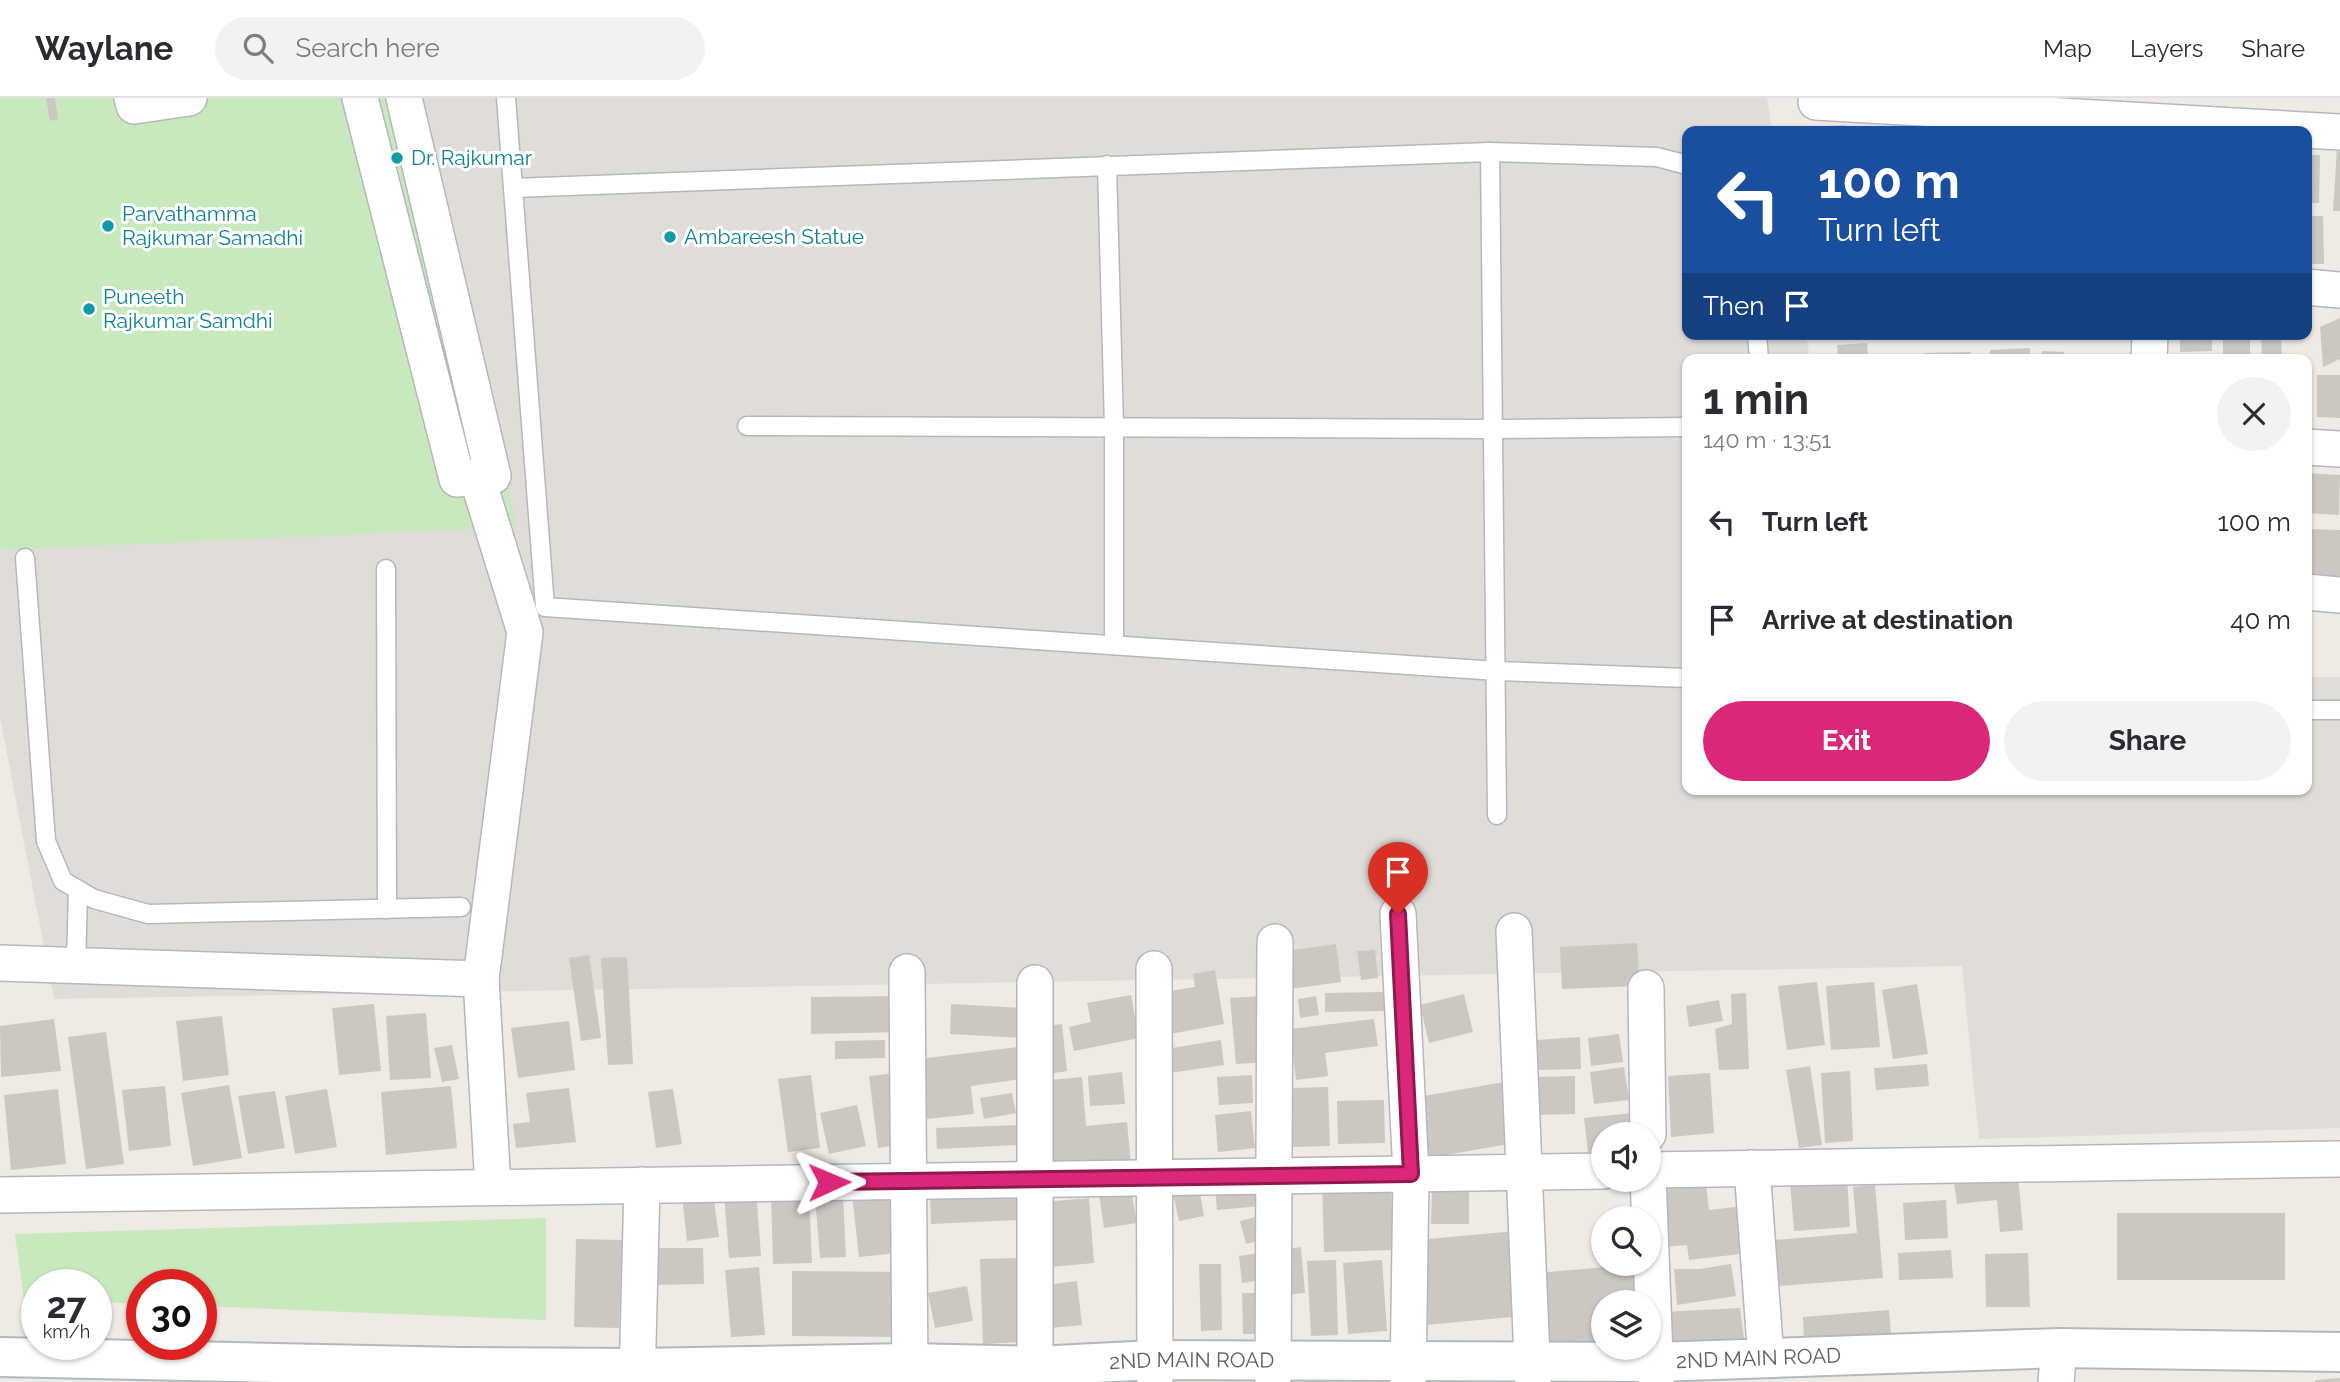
<!DOCTYPE html>
<html lang="en">
<head>
<meta charset="utf-8">
<style>
  body { margin:0; font-family:Raleway,sans-serif; background:#f2f2f3; color:#2b2b33; height:100vh; display:flex; flex-direction:column; font-size:26px; white-space:nowrap }
  * { box-sizing:border-box; margin:0 }
  p { font-size:23px; color:#7c7c81 }
  .icon { flex:none; width:38px; height:38px; fill:none; stroke:currentColor; stroke-width:2; stroke-linecap:round; stroke-linejoin:round }
  .map { position:relative; flex:1; overflow:hidden }
  .panel { position:absolute; left:1682px; top:256px; width:630px; height:441px; display:flex; flex-direction:column; background:#fff; border-radius:14px; box-shadow:0 2px 5px #0004 }
  .panel>* { flex:none }
  .guide { position:absolute; left:1682px; top:28px; width:630px; height:214px; border-radius:14px; box-shadow:0 2px 5px #0004; background:#1a4fa0; color:#fff; overflow:hidden }
  .tools { position:absolute; left:1591px; top:1024px; display:grid; gap:14px }
  .tools a { display:grid; place-items:center; width:70px; height:70px; border-radius:50%; background:#fff; box-shadow:0 2px 5px #0004; font-size:35px }
  .speed { position:absolute; left:21px; top:1171px; display:flex; gap:14px; font-size:35px; font-weight:700; text-align:center }
  .speed>* { display:grid; place-content:center; width:91px; height:91px; border-radius:50%; background:#fff; box-shadow:0 2px 5px #0004; line-height:1 }
  .speed small { font-size:18px; font-weight:400 }
  .speed .limit { border:10px solid #d22; background:#fff; color:#111 }
  .pin { position:absolute; display:grid; place-items:center; width:60px; height:60px; color:#fff; margin:-72px -30px; border-radius:50% 50% 50% 0; rotate:-45deg; box-shadow:0 0 7px #0007 }
  .pin .icon { rotate:45deg }
  .me { position:absolute; width:77px; margin:-38px; rotate:89deg; stroke-linejoin:round; filter:drop-shadow(0 0 5px #0008) }
  .turn { display:flex; align-items:center; gap:24px; height:147px; padding:0 21px; font-size:32px }
  .turn .icon { width:91px; height:91px; stroke-width:2.5 }
  .turn b { display:block; font-size:49px; line-height:60px }
  .then { display:flex; align-items:center; height:66px; padding:0 21px; background:#0003; gap:14px; font-size:26px }
  .round { display:grid; place-items:center; flex:none; width:74px; height:74px; border-radius:37px; background:#f2f2f3 }
  .overview { display:flex; align-items:center; justify-content:space-between; height:119px; padding:0 21px }
  h1 { font-size:42px; font-weight:700; line-height:52px }
  .action { display:flex; gap:14px; margin-top:auto; padding:14px 21px }
  .action a { flex:1; height:80px; border-radius:42px; background:#db2777; color:#fff; font-size:28px; font-weight:700; line-height:80px; text-align:center }
  .action a+a { background:#f2f2f3; color:#2b2b33 }
  ul { padding:0; list-style:none }
  li { display:flex; align-items:center; gap:21px; height:98px; padding:0 21px }
  li div { flex:1 }
  li b { display:block; font-size:26px }
  li em { font-style:normal }
  header { display:flex; align-items:center; gap:42px; box-sizing:border-box; height:98px; padding:0 35px; background:#fff; border-bottom:2px solid #e1e1e2 }
  header strong { font-size:33px }
  nav { display:flex; gap:38px; margin-inline-start:auto; font-size:24px }
  .search { width:490px; height:63px; background:#f2f2f3; display:flex; align-items:center; gap:18px; box-sizing:border-box; padding:0 24px; border-radius:38px; color:#7c7c81; font-size:26px }
  .map>svg:first-child { display:block }
  .industrial { fill:#e0dcd8 }
  .green { fill:#c7e9bd }
  .building { fill:#cdc7c2 }
  .lines { fill:none; stroke-linecap:round; stroke-linejoin:round }
  .lane-casing { stroke:#b4b8bc; stroke-width:21 }
  .street-casing { stroke:#b4b8bc; stroke-width:38 }
  .secondary-casing { stroke:#b2b9bc; stroke-width:42 }
  .lane { stroke:#fff; stroke-width:18 }
  .street { stroke:#fff; stroke-width:35 }
  .secondary { stroke:#fff; stroke-width:38 }
  .route-casing { stroke:#8e194d; stroke-width:18 }
  .route { stroke:#db2777; stroke-width:12 }
  .culture-dot { fill:#0f9aa8; stroke:#fff; stroke-width:2.5 }
  .labels { text-anchor:middle; stroke-width:6; stroke-linejoin:round; paint-order:stroke }
  .culture-label { font-size:21px; fill:#0d838f; stroke:#fff; text-anchor:start }
  .street-label { font-size:21px; fill:#5b6265; stroke:#fff }
</style>
</head>
<body>
<header>
<strong>Waylane</strong>
<div class="search"><svg class="icon" aria-label="search" viewBox="0 0 24 24"><circle cx="10" cy="10" r="6"/><path d="M15 15l6 6"/></svg>Search here</div>
<nav><a>Map</a><a>Layers</a><a>Share</a></nav>
</header>
<div class="map">
<svg width="2340" height="1284" viewBox="0 0 2340 1284">
  <rect width="100%" height="100%" fill="#efeae3"/>
  <polygon class="industrial" points="0,0 1767,0 1772,33 1687,33 1687,236 1806,236 1810,261 1687,261 1687,691 2306,691 2307,579 2340,579 2340,1030 1979,1041 1962,868 54,901 0,619"/>
  <g class="green">
    <polygon points="0,0 417,0 517,429 2,452 0,440"/>
    <polygon points="546,1120 546,1222 201,1208 201,1186 142,1186 142,1206 96,1204 96,1186 37,1186 37,1201 24,1201 15,1136"/>
  </g>
  <g class="building">
    <polygon points="46,0 55,0 58,21 50,23"/>
    <polygon points="1845,27 1846,33 1828,33 1828,28"/>
    <polygon points="2337,51 2340,51 2340,113 2333,113"/>
    <polygon points="2306,57 2320,57 2319,105 2306,105"/>
    <polygon points="2306,118 2323,118 2324,166 2306,166"/>
    <polygon points="2340,220 2340,261 2323,269 2320,229"/>
    <polygon points="2180,236 2212,236 2212,253 2180,254"/>
    <rect x="2223" y="236" width="27" height="21"/>
    <polygon points="2261,236 2281,236 2282,261 2262,261"/>
    <polygon points="1867,245 1868,261 1838,261 1837,247"/>
    <polygon points="2030,250 2030,261 1990,261 1990,252"/>
    <polygon points="2042,253 2064,254 2064,261 2041,261"/>
    <polygon points="1970,254 1970,261 1924,261 1924,255"/>
    <polygon points="2317,277 2340,277 2340,320 2317,319"/>
    <polygon points="2306,375 2340,377 2339,417 2306,415"/>
    <polygon points="2306,431 2340,432 2340,481 2306,481"/>
    <polygon points="1637,845 1640,888 1562,891 1560,849"/>
    <polygon points="1336,846 1341,884 1290,891 1286,853"/>
    <polygon points="1375,852 1378,880 1361,882 1357,853"/>
    <polygon points="589,857 601,940 581,943 569,860"/>
    <polygon points="627,859 633,966 608,967 601,860"/>
    <polygon points="1215,872 1224,926 1170,936 1163,894 1195,889 1193,876"/>
    <polygon points="1817,884 1825,947 1787,952 1778,888"/>
    <polygon points="1874,884 1880,949 1831,952 1826,888"/>
    <polygon points="1917,886 1928,956 1893,961 1882,892"/>
    <polygon points="1384,894 1385,913 1325,914 1325,895"/>
    <polygon points="1746,895 1749,971 1719,972 1715,931 1732,926 1731,896"/>
    <polygon points="1464,896 1473,934 1429,945 1420,907"/>
    <polygon points="1131,897 1139,940 1074,953 1069,929 1091,924 1087,905"/>
    <polygon points="903,898 904,934 811,936 811,899"/>
    <polygon points="1263,898 1269,964 1236,966 1230,900"/>
    <polygon points="1316,898 1319,917 1300,920 1298,901"/>
    <polygon points="1719,902 1723,923 1689,929 1686,908"/>
    <polygon points="374,906 381,973 339,977 332,910"/>
    <polygon points="951,906 1024,910 1022,940 950,936"/>
    <polygon points="426,915 431,980 390,982 386,918"/>
    <polygon points="222,918 229,977 183,983 176,923"/>
    <polygon points="54,921 61,973 1,979 0,928"/>
    <polygon points="1374,921 1378,948 1325,955 1328,978 1296,982 1290,931"/>
    <polygon points="569,923 575,972 518,980 511,930"/>
    <polygon points="1062,926 1067,973 1044,977 1038,929"/>
    <polygon points="106,934 124,1066 86,1071 68,939"/>
    <polygon points="1619,936 1623,964 1591,968 1588,940"/>
    <polygon points="1580,939 1581,971 1538,972 1536,942"/>
    <polygon points="885,942 885,960 835,961 835,943"/>
    <polygon points="1221,942 1224,967 1170,975 1166,951"/>
    <polygon points="452,947 459,981 442,984 434,950"/>
    <polygon points="1026,948 1029,980 971,988 974,1016 926,1021 919,961"/>
    <polygon points="1927,966 1929,988 1876,992 1874,970"/>
    <polygon points="1810,968 1822,1047 1799,1050 1786,972"/>
    <polygon points="1624,969 1629,1002 1594,1006 1590,974"/>
    <polygon points="1850,973 1853,1043 1825,1045 1821,975"/>
    <polygon points="1122,974 1125,1006 1090,1008 1088,978"/>
    <polygon points="897,975 906,1046 878,1050 869,978"/>
    <polygon points="1710,975 1714,1035 1671,1039 1668,978"/>
    <polygon points="811,977 820,1050 788,1054 778,981"/>
    <polygon points="1252,977 1253,1005 1219,1007 1217,979"/>
    <polygon points="1575,978 1575,1016 1535,1017 1534,979"/>
    <polygon points="1082,979 1086,1028 1127,1024 1131,1066 1047,1074 1039,983"/>
    <polygon points="1504,984 1514,1045 1429,1060 1418,999"/>
    <polygon points="229,987 242,1060 193,1068 181,995"/>
    <polygon points="165,988 171,1048 129,1053 122,992"/>
    <polygon points="451,988 457,1050 386,1057 381,994"/>
    <polygon points="1328,989 1330,1048 1293,1049 1292,990"/>
    <polygon points="569,990 576,1044 516,1050 513,1026 530,1024 526,995"/>
    <polygon points="58,991 66,1066 11,1072 4,997"/>
    <polygon points="327,991 337,1049 295,1056 285,998"/>
    <polygon points="673,991 682,1046 656,1050 648,994"/>
    <polygon points="275,993 285,1050 248,1056 238,998"/>
    <polygon points="1012,995 1016,1015 984,1021 980,1000"/>
    <polygon points="1384,1002 1385,1045 1338,1046 1337,1003"/>
    <polygon points="857,1007 866,1048 829,1056 820,1015"/>
    <polygon points="1251,1013 1255,1050 1218,1054 1215,1017"/>
    <polygon points="1632,1015 1634,1036 1603,1036 1603,1053 1588,1054 1584,1020"/>
    <polygon points="1018,1027 1018,1047 937,1051 936,1030"/>
    <polygon points="1705,1077 1709,1112 1744,1108 1749,1155 1689,1162 1687,1147 1663,1149 1655,1083"/>
    <polygon points="2018,1077 2023,1132 2000,1134 1997,1102 1957,1106 1954,1084"/>
    <polygon points="1847,1078 1850,1129 1794,1133 1790,1083"/>
    <polygon points="1391,1082 1393,1152 1324,1154 1322,1083"/>
    <polygon points="1273,1083 1272,1107 1217,1112 1215,1088"/>
    <polygon points="1875,1087 1883,1180 1779,1188 1775,1142 1857,1135 1853,1089"/>
    <polygon points="1432,1089 1469,1090 1469,1126 1431,1126"/>
    <polygon points="1199,1090 1204,1118 1179,1123 1173,1096"/>
    <polygon points="756,1092 761,1158 729,1160 724,1095"/>
    <polygon points="1017,1092 1018,1122 931,1126 930,1096"/>
    <polygon points="1131,1092 1137,1125 1104,1130 1099,1097"/>
    <polygon points="889,1093 897,1155 859,1159 852,1097"/>
    <polygon points="713,1095 719,1139 687,1143 682,1099"/>
    <polygon points="809,1095 812,1165 773,1166 771,1096"/>
    <polygon points="843,1097 846,1159 820,1160 815,1099"/>
    <polygon points="1089,1100 1094,1165 1050,1169 1044,1104"/>
    <polygon points="1946,1102 1948,1140 1905,1142 1903,1105"/>
    <rect x="2117" y="1115" width="168" height="67"/>
    <polygon points="1256,1119 1261,1142 1246,1146 1240,1123"/>
    <polygon points="1516,1133 1523,1218 1425,1227 1417,1142"/>
    <polygon points="576,1141 622,1142 619,1230 574,1229"/>
    <polygon points="1301,1149 1305,1195 1283,1197 1279,1152"/>
    <polygon points="643,1150 703,1150 704,1186 644,1187"/>
    <polygon points="1951,1152 1953,1180 1899,1182 1898,1155"/>
    <polygon points="1259,1155 1262,1182 1242,1185 1239,1158"/>
    <polygon points="2028,1155 2030,1209 1986,1209 1985,1156"/>
    <polygon points="1018,1160 1022,1244 983,1246 980,1161"/>
    <polygon points="1336,1162 1338,1237 1311,1238 1307,1163"/>
    <polygon points="1382,1162 1387,1233 1348,1236 1343,1165"/>
    <polygon points="1199,1166 1221,1166 1222,1232 1201,1233"/>
    <polygon points="1639,1166 1642,1204 1603,1204 1603,1242 1542,1247 1537,1175"/>
    <polygon points="1731,1166 1736,1198 1677,1207 1674,1171 1700,1171"/>
    <polygon points="759,1169 765,1237 731,1239 725,1172"/>
    <polygon points="792,1173 908,1174 907,1239 792,1238"/>
    <polygon points="1077,1183 1082,1227 1050,1230 1046,1187"/>
    <polygon points="967,1188 973,1223 935,1230 928,1195"/>
    <polygon points="1242,1195 1262,1195 1263,1236 1243,1236"/>
    <polygon points="1740,1210 1744,1240 1665,1244 1663,1214"/>
    <polygon points="1889,1212 1891,1235 1804,1241 1803,1219"/>
    <polygon points="2340,1280 2340,1284 2315,1284 2315,1282"/>
  </g>
  <g class="lines">
    <defs>
      <g id="lane">
        <polyline points="506,0 513,90 1490,54 1657,59 1687,67"/>
        <polyline points="1490,54 1497,717"/>
        <polyline points="1107,67 1114,329 1114,547"/>
        <polyline points="513,90 545,509 1497,573 1687,580"/>
        <polyline points="1757,236 1759,261"/>
        <polyline points="747,328 1494,331 1687,329"/>
        <polyline points="25,460 46,743 63,783 94,801 148,816 461,809"/>
        <polyline points="386,471 387,811"/>
        <polyline points="2306,612 2340,612"/>
        <polyline points="76,868 78,792"/>
      </g>
      <g id="street">
        <polyline points="132,0 134,8 189,0"/>
        <polyline points="360,0 457,381 493,378 404,0"/>
        <polyline points="1816,4 2340,34"/>
        <polyline points="2306,189 2340,192"/>
        <polyline points="2149,261 2150,236"/>
        <polyline points="2306,349 2340,351"/>
        <polyline points="477,379 525,534 481,881"/>
        <polyline points="2306,494 2340,497"/>
        <polyline points="1398,816 1411,1076 1408,1284"/>
        <polyline points="1514,833 1533,1284"/>
        <polyline points="0,865 481,881 493,1089"/>
        <polyline points="1154,871 1155,1284"/>
        <polyline points="907,874 910,1284"/>
        <polyline points="1646,890 1648,1036"/>
        <polyline points="1752,1070 1766,1261"/>
        <polyline points="1648,1072 2340,1061"/>
        <polyline points="1648,1078 1656,1284"/>
        <polyline points="0,1097 1603,1073"/>
        <polyline points="637,1284 642,1087"/>
        <polyline points="1035,1284 1035,885"/>
        <polyline points="1273,1284 1275,844"/>
        <polyline points="2056,1284 2059,1250"/>
      </g>
      <g id="secondary">
        <path id="s1" d="M 0,1259 L 461,1269 L 637,1270 L 910,1265 L 1035,1268 L 1155,1262 L 1656,1264 L 2059,1250 L 2340,1254"/>
      </g>
    </defs>
    <use href="#lane" class="lane-casing"/>
    <use href="#street" class="street-casing"/>
    <use href="#secondary" class="secondary-casing"/>
    <use href="#lane" class="lane"/>
    <use href="#street" class="street"/>
    <use href="#secondary" class="secondary"/>
  </g>
  <g class="lines">
    <defs>
      <polyline id="route" points="829,1084 1411,1076 1398,816"/>
    </defs>
    <use href="#route" class="route-casing"/>
    <use href="#route" class="route"/>
  </g>
  <g class="culture-dot">
    <circle cx="397" cy="60" r="7"/>
    <circle cx="108" cy="128" r="7"/>
    <circle cx="670" cy="139" r="7"/>
    <circle cx="89" cy="211" r="7"/>
  </g>
  <g class="labels">
    <g class="culture-label">
      <text x="411" y="67">Dr. Rajkumar</text>
      <text x="122" y="123">Parvathamma<tspan x="122" dy="24">Rajkumar Samadhi</tspan></text>
      <text x="684" y="146">Ambareesh Statue</text>
      <text x="103" y="206">Puneeth<tspan x="103" dy="24">Rajkumar Samdhi</tspan></text>
    </g>
    <g class="street-label">
      <text dy="7" stroke="none"><textPath href="#s1" startOffset="1759">2ND MAIN ROAD</textPath></text>
      <text dy="7" stroke="none"><textPath href="#s1" startOffset="1192">2ND MAIN ROAD</textPath></text>
    </g>
  </g>
</svg>
<div class="tools">
<a><svg class="icon" aria-label="sound" viewBox="0 0 24 24"><path d="M4 9h4l5-4v14l-5-4H4zM17 9q2 3 0 6"/></svg></a>
<a><svg class="icon" aria-label="search" viewBox="0 0 24 24"><circle cx="10" cy="10" r="6"/><path d="M15 15l6 6"/></svg></a>
<a><svg class="icon" aria-label="layers" viewBox="0 0 24 24"><path d="M12 4l9 5-9 5-9-5zM3 14l9 5 9-5"/></svg></a>
</div>
<div class="speed"><div>27<small>km/h</small></div><div class="limit">30</div></div>
<div class="pin" style="left:1398px;top:816px;background:#d93025"><svg class="icon" aria-label="arrive" viewBox="0 0 24 24"><path d="M6 21V4h12l-3 4 3 4H6"/></svg></div>
<svg class="me" style="left:829px;top:1084px" viewBox="-20 -20 40 40"><path d="M0-17L14 15 0 8-14 15z" fill="#db2777" stroke="#fff" stroke-width="4"/></svg>
<div class="guide">
<div class="turn"><svg class="icon" aria-label="left" viewBox="0 0 24 24"><path d="M17 20v-9H6M10 6l-5 5 5 5"/></svg><div><b>100 m</b>Turn left</div></div>
<div class="then">Then<svg class="icon" aria-label="arrive" viewBox="0 0 24 24"><path d="M6 21V4h12l-3 4 3 4H6"/></svg></div>
</div>
<section class="panel">
<div class="overview"><div><h1>1 min</h1><p>140 m · 13:51</p></div><a class="round"><svg class="icon" aria-label="close" viewBox="0 0 24 24"><path d="M6 6l12 12M18 6L6 18"/></svg></a></div>
<ul>
<li><svg class="icon" aria-label="left" viewBox="0 0 24 24"><path d="M17 20v-9H6M10 6l-5 5 5 5"/></svg><div><b>Turn left</b></div><em>100 m</em></li>
<li><svg class="icon" aria-label="arrive" viewBox="0 0 24 24"><path d="M6 21V4h12l-3 4 3 4H6"/></svg><div><b>Arrive at destination</b></div><em>40 m</em></li>
</ul>
<div class="action"><a>Exit</a><a>Share</a></div>
</section>
</div>
</body>
</html>
